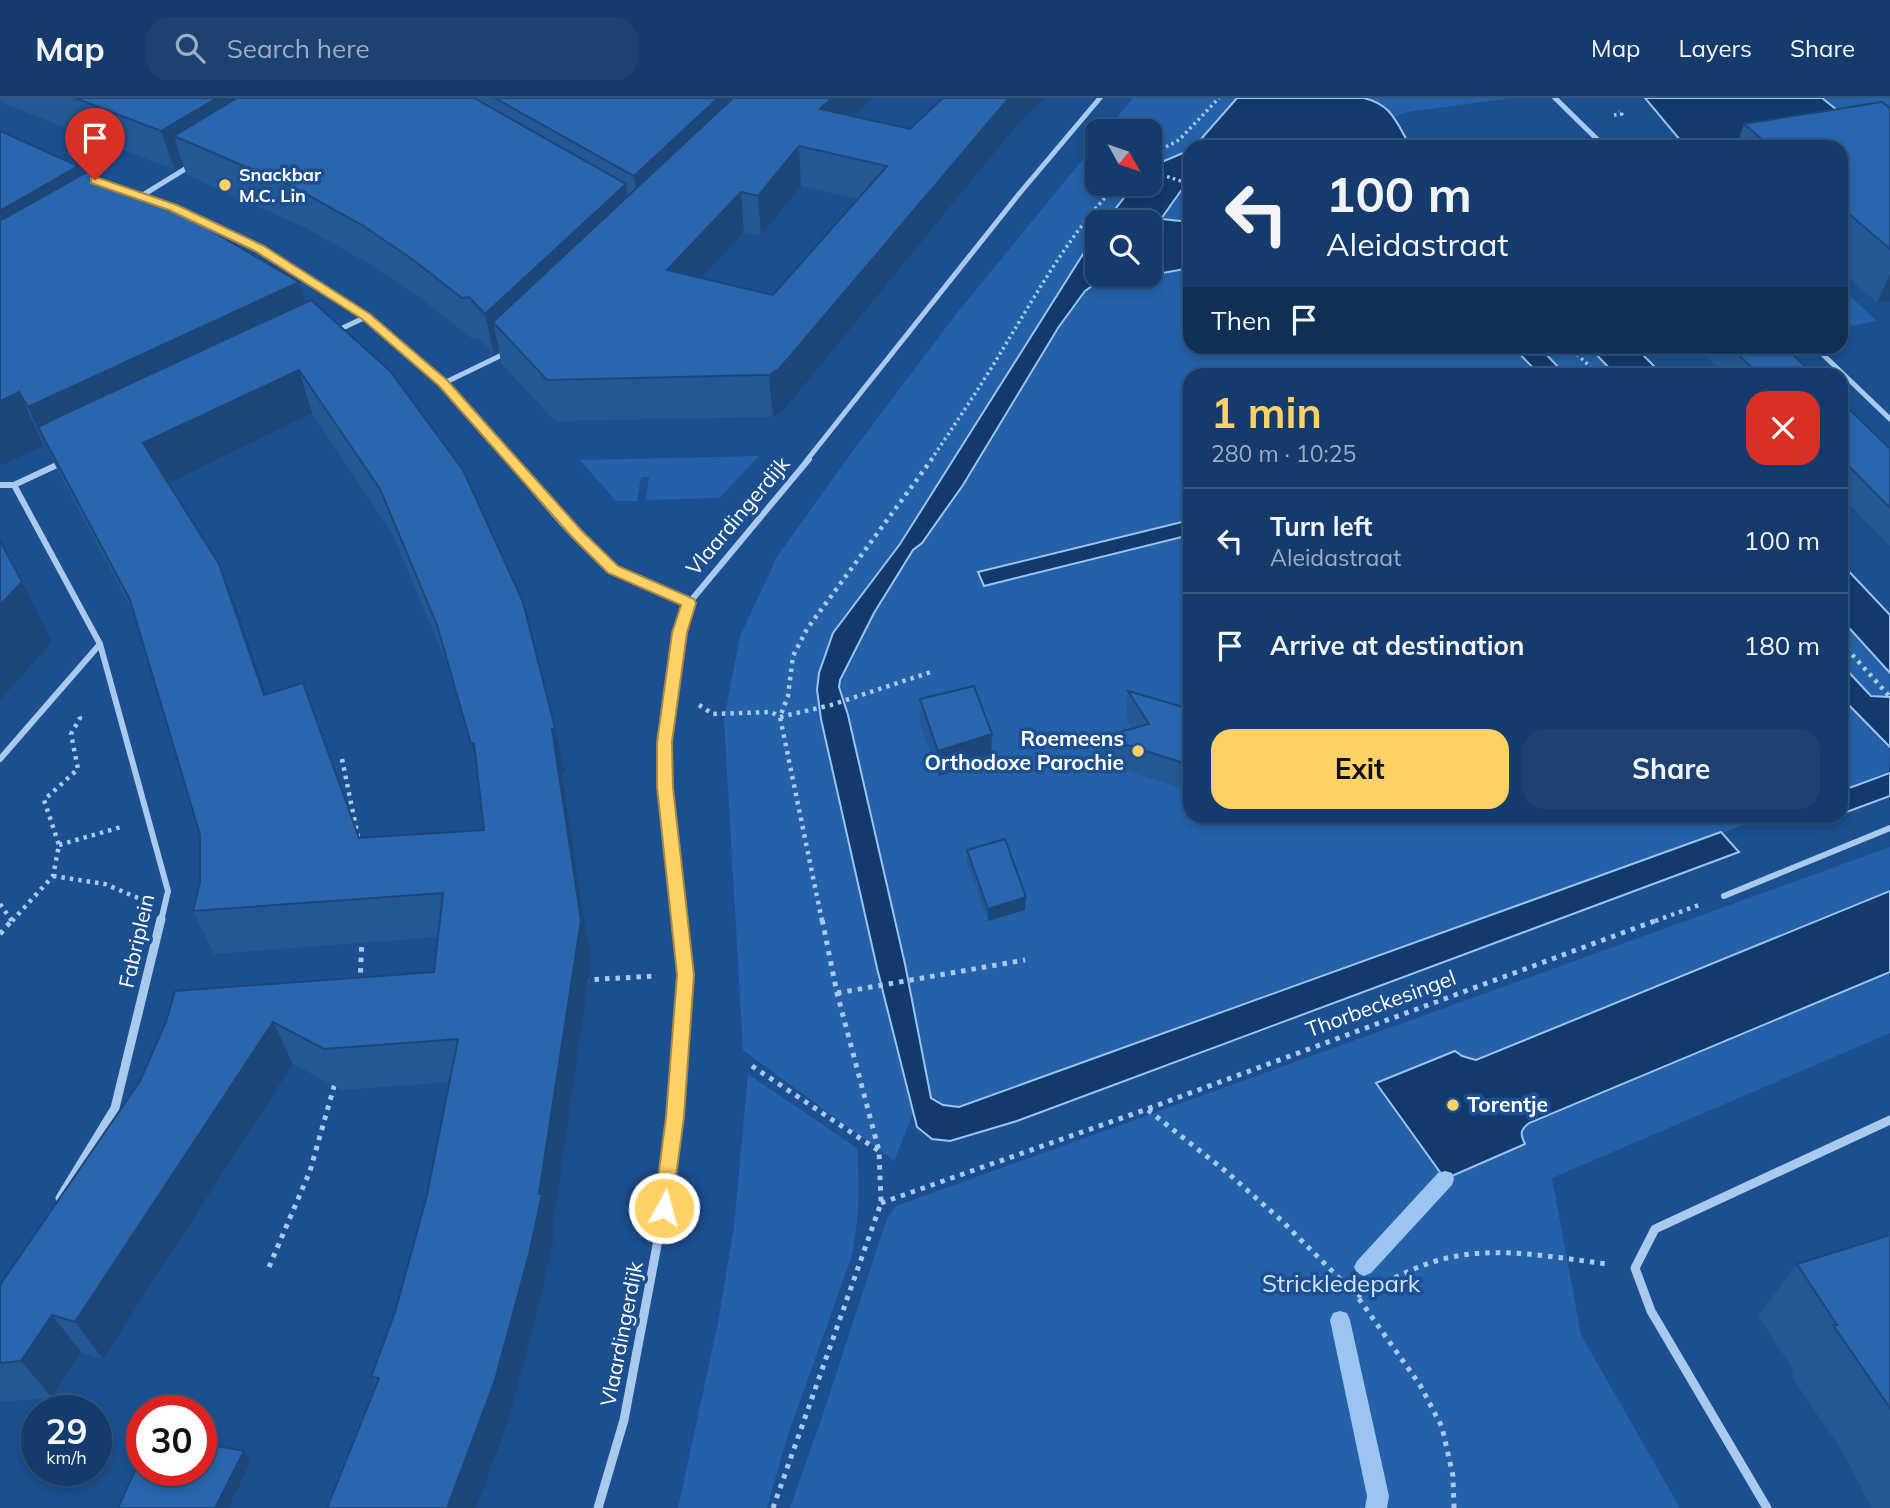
<!DOCTYPE html>
<html lang="en">
<head>
<meta charset="utf-8">
<style>
  body { margin:0; font-family:Mulish,sans-serif; background:#1d4271; color:#f1f3f6; height:100vh; display:flex; flex-direction:column; font-size:26px; white-space:nowrap }
  * { box-sizing:border-box; margin:0 }
  p { font-size:23px; color:#9dadc1 }
  .icon { flex:none; width:38px; height:38px; fill:none; stroke:currentColor; stroke-width:2; stroke-linecap:round; stroke-linejoin:round }
  .map { position:relative; flex:1; overflow:hidden }
  .panel { position:absolute; left:1183px; top:270px; width:665px; height:455px; display:flex; flex-direction:column; background:#143b6b; border-radius:21px; box-shadow:0 4px 10px #0003,0 0 0 2px #33557e }
  .panel>* { flex:none }
  .top-card { position:absolute; left:1183px; top:42px; width:665px; height:214px; border-radius:21px; box-shadow:0 4px 10px #0003,0 0 0 2px #33557e; background:#143b6b; color:#f1f3f6; overflow:hidden }
  .needle { width:46px; rotate:130deg }
  .fabs { position:absolute; left:1085px; top:21px; display:grid; gap:14px }
  .fabs a { display:grid; place-items:center; width:77px; height:77px; border-radius:14px; background:#143b6b; box-shadow:0 4px 10px #0003,0 0 0 2px #33557e; font-size:35px }
  .speed { position:absolute; left:21px; top:1297px; display:flex; gap:14px; font-size:35px; font-weight:700; text-align:center }
  .speed>* { display:grid; place-content:center; width:91px; height:91px; border-radius:50%; background:#143b6b; box-shadow:0 4px 10px #0003,0 0 0 2px #33557e; line-height:1 }
  .speed small { font-size:18px; font-weight:400 }
  .speed .limit { border:10px solid #d22; background:#fff; color:#111 }
  .pin { position:absolute; display:grid; place-items:center; width:60px; height:60px; color:#fff; margin:-72px -30px; border-radius:50% 50% 50% 0; rotate:-45deg; box-shadow:0 0 7px #0007 }
  .pin .icon { rotate:45deg }
  .me { position:absolute; width:77px; margin:-38px; rotate:7deg; stroke-linejoin:round; filter:drop-shadow(0 0 5px #0008) }
  .turn { display:flex; align-items:center; gap:24px; height:147px; padding:0 28px; font-size:32px }
  .turn .icon { width:91px; height:91px; stroke-width:2.5 }
  .turn b { display:block; font-size:49px; line-height:60px }
  .then { display:flex; align-items:center; height:66px; padding:0 28px; background:#0003; gap:14px; font-size:26px }
  .round { display:grid; place-items:center; flex:none; width:74px; height:74px; border-radius:21px; background:#1d4271 }
  .summary { display:flex; align-items:center; justify-content:space-between; height:119px; padding:0 28px }
  h1 { font-size:42px; font-weight:700; line-height:52px; color:#ffd166 }
  .cta { display:flex; gap:14px; margin-top:auto; padding:14px 28px }
  .cta a { flex:1; height:80px; border-radius:21px; background:#ffd166; color:#111; font-size:28px; font-weight:700; line-height:80px; text-align:center }
  .cta a+a { background:#1d4271; color:#f1f3f6 }
  ul { padding:0; list-style:none }
  li { display:flex; align-items:center; gap:21px; height:105px; padding:0 28px; border-top:2px solid #33557e }
  li div { flex:1 }
  li b { display:block; font-size:26px }
  li em { font-style:normal }
  header { display:flex; align-items:center; gap:42px; box-sizing:border-box; height:98px; padding:0 35px; background:#143b6b; border-bottom:2px solid #33557e }
  header strong { font-size:33px }
  nav { display:flex; gap:38px; margin-inline-start:auto; font-size:24px }
  .search { width:490px; height:63px; background:#1d4271; display:flex; align-items:center; gap:18px; box-sizing:border-box; padding:0 24px; border-radius:21px; color:#9dadc1; font-size:26px }
  .map>svg:first-child { display:block }
  .green { fill:#2461a8 }
  .water { fill:#123a6d; stroke:#9cc4f0; stroke-width:2 }
  .lines { fill:none; stroke-linecap:round; stroke-linejoin:round }
  .stream { fill:#9cc4f0; fill-rule:evenodd }
  .path-far2 { stroke:#a9c9ee; stroke-width:3.5; stroke-dasharray:2.5 3.5; stroke-linecap:butt }
  .path-far1 { stroke:#a9c9ee; stroke-width:4.5; stroke-dasharray:3.5 5; stroke-linecap:butt }
  .path { stroke:#a9c9ee; stroke-width:5; stroke-dasharray:4.5 6; stroke-linecap:butt }
  .minor-far2 { stroke:#a9c9ee; stroke-width:5 }
  .minor-far1 { stroke:#a9c9ee; stroke-width:6 }
  .minor { stroke:#a9c9ee; stroke-width:9 }
  .wall { fill:#245895; fill-rule:evenodd }
  .shaded-wall { fill:#1d4779 }
  .building { fill:#2a66ad; stroke:#1d4779; stroke-width:2; fill-rule:evenodd }
  .route { fill:#ffd166; stroke:#a68842; stroke-width:2 }
  .poi-dot { fill:#ffd166; stroke:#1b4f8f; stroke-width:2.5 }
  .labels { text-anchor:middle; stroke-width:7; stroke-linejoin:round; paint-order:stroke }
  .far-poi-label { font-size:18px; font-weight:bold; fill:#fff; stroke:#1b4f8f; text-anchor:start }
  .street-label { font-size:21px; fill:#fff; stroke:#1b4f8f }
  .poi-label { font-size:21px; font-weight:bold; fill:#fff; stroke:#1b4f8f; text-anchor:end }
  .near-park-label { font-size:24px; fill:#cfe3fa; stroke:#1b4f8f }
</style>
</head>
<body>
<header>
<strong>Map</strong>
<div class="search"><svg class="icon" aria-label="search" viewBox="0 0 24 24"><circle cx="10" cy="10" r="6"/><path d="M15 15l6 6"/></svg>Search here</div>
<nav><a>Map</a><a>Layers</a><a>Share</a></nav>
</header>
<div class="map">
<svg width="1890" height="1410" viewBox="0 0 1890 1410">
  <rect width="100%" height="100%" fill="#1b4f8f"/>
  <g class="green">
    <polygon points="1133,0 1237,0 1194,49 1151,69 1150,73 1150,33 1106,33"/>
    <polygon points="1364,0 1512,0 1408,14 1393,19 1383,6"/>
    <polygon points="1822,0 1890,0 1890,47 1878,45"/>
    <polygon points="1097,44 1097,86 1135,86 1105,124 1097,124 1097,134 900,446 833,535 819,575 817,592 821,621 877,870 914,1013 894,1063 743,952 724,621 740,538 778,457 855,350 957,215"/>
    <polygon points="1190,85 1190,124 1161,122 1185,87"/>
    <polygon points="1190,170 1190,248 1513,249 1539,276 1190,276 1190,718 1769,718 959,1009 943,1007 931,1000 905,866 848,617 839,589 840,582 874,515 913,451 922,445 963,387 1058,230 1085,193 1092,188"/>
    <polygon points="1841,190 1877,223 1841,230"/>
    <polygon points="1539,249 1589,249 1615,276 1565,276"/>
    <polygon points="759,358 719,400 646,402 649,379 641,379 637,403 616,403 580,362"/>
    <polygon points="1841,521 1890,575 1890,599 1871,598 1841,566"/>
    <polygon points="1841,599 1890,649 1889,676 1841,693"/>
    <polygon points="1890,749 1890,935 1552,1080 1581,1237 1680,1410 790,1410 823,1316 887,1120 896,1108"/>
    <path d="M 748,976 L 857,1050 C 860,1087 859,1120 852,1157 L 786,1343 L 767,1410 L 678,1410 L 718,1225 L 734,1129 Z"/>
  </g>
  <g class="water">
    <path d="M 1237,0 L 1364,0 C 1393,7 1396,25 1411,49 L 1194,49 Z"/>
    <polygon points="1645,0 1822,0 1878,45 1841,49 1686,49"/>
    <polygon points="1190,52 1190,85 1185,87 1161,121 1190,124 1190,170 1092,188 1085,193 1058,230 963,387 922,445 913,452 874,515 840,582 839,589 848,617 905,866 931,1000 943,1007 959,1009 1721,734 1739,754 1017,1023 950,1043 932,1041 917,1029 877,870 821,621 817,592 819,575 833,535 900,446 1097,134 1097,177 1150,177 1150,124 1105,124 1135,86 1150,86 1150,69"/>
    <polygon points="1513,249 1539,249 1565,276 1539,276"/>
    <polygon points="1589,249 1635,249 1662,276 1615,276"/>
    <polygon points="1190,422 1190,437 984,488 978,474"/>
    <polygon points="1841,465 1890,517 1890,575 1841,521"/>
    <polygon points="1841,566 1871,598 1890,599 1890,649 1841,599"/>
    <polygon points="1890,675 1890,698 1841,716 1841,693"/>
    <path d="M 1890,793 L 1890,874 L 1529,1025 C 1520,1032 1520,1036 1525,1046 L 1445,1081 L 1376,985 L 1455,953 L 1462,958 L 1476,962 Z"/>
  </g>
  <g class="lines">
    <g class="stream">
      <polygon points="1445,1073 1452,1075 1454,1081 1452,1087 1371,1175 1364,1178 1357,1175 1354,1169 1357,1163 1438,1075"/>
      <polygon points="1340,1213 1347,1215 1350,1222 1389,1398 1387,1410 1365,1410 1367,1398 1330,1222 1333,1215"/>
    </g>
    <g class="path-far2">
      <polyline points="1614,17 1622,16 1619,13"/>
      <polyline points="1150,57 1179,42 1219,0"/>
      <polyline points="1150,73 1190,86"/>
      <polyline points="1568,248 1598,276"/>
      <path d="M 931,362 C 957,323 983,285 1007,244 C 1040,190 1072,132 1118,86"/>
    </g>
    <g class="path-far1">
      <polyline points="1841,544 1890,599"/>
      <polyline points="699,607 713,616 771,614 780,619 831,607 931,574"/>
      <polyline points="342,661 358,739"/>
      <polyline points="59,747 121,729"/>
      <polyline points="53,778 105,786 138,800"/>
      <polyline points="0,806 12,823"/>
      <polyline points="12,823 53,778 59,747 44,702 78,671 71,636 80,620 79,616"/>
      <polyline points="822,823 780,619 788,598 793,558 807,531 932,361"/>
      <polyline points="1655,823 1699,807"/>
    </g>
    <g class="path">
      <polyline points="0,836 13,821"/>
      <polyline points="584,882 655,878"/>
      <polyline points="360,885 362,841"/>
      <polyline points="837,895 1025,862"/>
      <polyline points="752,968 879,1053"/>
      <polyline points="1148,1012 1228,1075 1282,1123 1357,1198 1420,1287 1442,1329 1453,1378 1454,1410"/>
      <polyline points="881,1105 1147,1011 1660,821"/>
      <polyline points="269,1169 310,1073 335,985"/>
      <path d="M 1357,1198 C 1383,1187 1408,1171 1436,1163 C 1491,1146 1551,1159 1607,1166"/>
      <polyline points="773,1410 881,1105 879,1053 837,895 822,821"/>
    </g>
    <g class="minor-far2">
      <polyline points="1555,0 1605,49"/>
      <path d="M 143,99 C 241,136 334,187 413,257 C 449,288 480,325 510,362"/>
      <polyline points="138,100 190,68"/>
      <polyline points="334,234 366,219"/>
      <polyline points="1814,248 1890,321"/>
      <polyline points="444,285 506,255"/>
      <polyline points="807,362 1019,96 1100,0"/>
    </g>
    <g class="minor-far1">
      <path d="M 509,361 C 541,400 575,447 618,475 C 640,489 666,495 689,505"/>
      <polyline points="0,387 14,387 100,546"/>
      <polyline points="14,387 61,365"/>
      <polyline points="0,661 100,546 168,793 161,823"/>
      <polyline points="1724,798 1890,730"/>
      <polyline points="680,823 665,689 664,644 679,535 689,505 809,361"/>
    </g>
    <g class="minor">
      <polyline points="60,1100 115,1010 161,821"/>
      <polyline points="598,1410 624,1322 664,1110 675,1019 686,877 680,821"/>
      <polyline points="1767,1410 1651,1213 1635,1170 1655,1131 1890,1022"/>
    </g>
  </g>
  <g class="wall">
    <path d="M 0,0 L 872,0 L 853,19 L 910,31 L 943,0 L 1045,0 L 1013,32 L 784,312 L 773,319 L 555,323 L 501,265 L 499,252 L 494,257 L 478,240 L 471,240 L 422,201 L 373,168 L 304,129 L 187,77 L 183,67 L 175,72 L 0,4 ZM 801,88 L 859,101 L 773,197 L 702,180 L 744,134 L 761,138 Z"/>
    <polygon points="1890,10 1890,203 1877,205 1841,173 1841,49 1736,49 1744,26"/>
    <path d="M 0,33 L 78,68 L 81,77 L 299,184 L 305,205 L 565,674 L 562,675 L 591,865 L 553,1128 L 555,1135 L 542,1194 L 510,1318 L 376,1288 L 371,1279 L 395,1214 L 427,1097 L 449,984 L 342,992 L 293,966 L 103,1261 L 81,1254 L 52,1300 L 0,1304 L 0,1265 L 140,983 L 166,924 L 434,874 L 438,839 L 214,856 L 193,813 L 200,784 L 200,737 L 135,518 L 53,363 L 52,363 L 44,348 L 0,368 ZM 312,315 L 392,435 L 449,571 L 476,666 L 484,732 L 359,740 L 266,596 L 236,509 L 169,385 Z"/>
    <polygon points="1696,248 1784,248 1813,276 1723,276"/>
    <polygon points="1841,303 1890,351 1890,448 1841,398"/>
    <polygon points="1128,593 1190,611 1190,693 1098,664 1101,639 1133,631 1126,619"/>
    <polygon points="920,601 991,661 939,678 920,626"/>
    <polygon points="967,752 1026,799 1025,812 988,823 967,765"/>
    <polygon points="1890,1137 1890,1410 1872,1410 1842,1353 1792,1279 1795,1275 1758,1218 1797,1166"/>
  </g>
  <g class="shaded-wall">
    <polygon points="217,0 308,0 174,38 183,67 175,72 161,33"/>
    <polygon points="718,0 761,0 639,118 634,78"/>
    <polygon points="832,0 872,0 822,50 820,11"/>
    <polygon points="1009,0 1045,0 1013,32 784,312 773,319 769,277"/>
    <polygon points="799,48 801,88 761,138 758,98"/>
    <polygon points="78,68 97,119 0,179 0,113"/>
    <polygon points="626,86 632,126 493,224 499,252 494,257 485,216"/>
    <polygon points="741,94 744,134 672,212 667,172"/>
    <polygon points="1890,176 1890,203 1877,205"/>
    <polygon points="299,184 315,237 38,329 53,363 52,363 28,309"/>
    <polygon points="299,272 312,315 161,389 143,345"/>
    <polygon points="19,294 44,348 0,368 0,303"/>
    <polygon points="219,466 236,509 281,640 264,597"/>
    <polygon points="22,484 52,544 0,602 0,507"/>
    <polygon points="555,630 565,674 562,675 591,865 553,1128 555,1135 542,1194 510,1318 476,1410 447,1410 539,1096 552,631"/>
    <polygon points="992,636 991,661 939,678 938,653"/>
    <polygon points="474,645 483,689 471,646"/>
    <polygon points="1026,799 1025,812 988,823 988,811"/>
    <polygon points="273,924 293,966 103,1261 75,1224"/>
    <polygon points="52,1217 81,1254 52,1300 21,1263"/>
    <polygon points="244,1353 251,1363 228,1410 215,1410"/>
  </g>
  <g class="building">
    <polygon points="75,0 217,0 161,33"/>
    <polygon points="237,0 474,0 626,86 485,216 469,199 462,200 412,161 362,127 293,89 174,38"/>
    <polygon points="495,0 718,0 634,78"/>
    <path d="M 733,0 L 832,0 L 820,11 L 910,31 L 943,0 L 1009,0 L 780,270 L 769,277 L 547,282 L 493,224 ZM 799,48 L 887,68 L 773,197 L 667,172 L 741,94 L 758,98 Z"/>
    <polygon points="1882,4 1890,10 1890,151 1841,109 1841,49 1771,49 1744,26"/>
    <polygon points="0,33 78,68 0,113"/>
    <polygon points="89,73 195,123 299,184 28,309 19,294 0,303 0,123"/>
    <path d="M 311,202 L 390,273 L 463,372 L 523,504 L 555,630 L 552,631 L 581,822 L 539,1096 L 542,1096 L 529,1156 L 495,1282 L 447,1410 L 327,1410 L 379,1280 L 371,1279 L 395,1214 L 427,1097 L 458,941 L 324,951 L 273,924 L 75,1224 L 52,1217 L 21,1263 L 0,1265 L 0,1187 L 140,983 L 166,924 L 175,893 L 434,874 L 443,795 L 193,813 L 200,784 L 200,737 L 130,502 L 38,329 L 56,320 ZM 299,272 L 380,391 L 437,527 L 471,646 L 474,645 L 484,732 L 359,740 L 303,585 L 264,597 L 219,466 L 143,345 Z"/>
    <polygon points="1730,248 1784,248 1813,276 1758,276"/>
    <polygon points="1841,303 1890,351 1890,410 1841,360"/>
    <polygon points="0,443 22,484 0,507"/>
    <polygon points="974,588 992,636 938,653 920,601"/>
    <polygon points="1128,593 1190,611 1190,667 1101,639 1149,626"/>
    <polygon points="1005,741 1026,799 988,811 967,752"/>
    <polygon points="1890,1137 1890,1310 1833,1227 1837,1227 1797,1166"/>
    <polygon points="201,1345 244,1353 215,1410 118,1410 142,1357 142,1372 201,1372"/>
  </g>
  <polygon class="route" points="91,80 99,80 177,107 264,148 370,216 448,283 582,433 618,468 694,501 696,505 687,535 672,644 673,689 694,877 684,1019 671,1116 664,1119 657,1116 654,1110 666,1019 677,877 657,689 657,644 672,535 681,507 608,475 572,439 439,288 362,221 255,153 169,112 91,85"/>
  <g class="poi-dot">
    <circle cx="225" cy="87" r="7"/>
    <circle cx="1138" cy="653" r="7"/>
    <circle cx="1453" cy="1007" r="7"/>
  </g>
  <g class="labels">
    <g class="far-poi-label">
      <text x="239" y="83">Snackbar<tspan x="239" dy="21">M.C. Lin</tspan></text>
    </g>
    <g class="street-label">
      <text transform="translate(738 418) rotate(-50)" y="7">Vlaardingerdijk</text>
      <text transform="translate(137 843) rotate(-77)" y="7">Fabriplein</text>
      <text transform="translate(1381 906) rotate(-20)" y="7">Thorbeckesingel</text>
      <text transform="translate(622 1236) rotate(-79)" y="7">Vlaardingerdijk</text>
    </g>
    <g class="poi-label">
      <text x="1124" y="648">Roemeens<tspan x="1124" dy="24">Orthodoxe Parochie</tspan></text>
      <text x="1467" y="1014" text-anchor="start">Torentje</text>
    </g>
    <g class="near-park-label">
      <text x="1341" y="1194">Strickledepark</text>
    </g>
  </g>
</svg>
<div class="fabs">
<a><svg class="needle" viewBox="-14 -14 28 28"><path d="M0-13l5 13h-10z" fill="#e53935"/><path d="M0 13l5-13h-10z" fill="#9dadc1"/></svg></a>
<a><svg class="icon" aria-label="search" viewBox="0 0 24 24"><circle cx="10" cy="10" r="6"/><path d="M15 15l6 6"/></svg></a>
</div>
<div class="speed"><div>29<small>km/h</small></div><div class="limit">30</div></div>
<div class="pin" style="left:95px;top:82px;background:#d93025"><svg class="icon" aria-label="arrive" viewBox="0 0 24 24"><path d="M6 21V4h12l-3 4 3 4H6"/></svg></div>
<svg class="me" style="left:664px;top:1110px" viewBox="-20 -20 40 40"><circle r="17" fill="#ffd166" stroke="#fff" stroke-width="3"/><path d="M0-11L8 9 0 5-8 9z" fill="#fff"/></svg>
<div class="top-card">
<div class="turn"><svg class="icon" aria-label="left" viewBox="0 0 24 24"><path d="M17 20v-9H6M10 6l-5 5 5 5"/></svg><div><b>100 m</b>Aleidastraat</div></div>
<div class="then">Then<svg class="icon" aria-label="arrive" viewBox="0 0 24 24"><path d="M6 21V4h12l-3 4 3 4H6"/></svg></div>
</div>
<section class="panel">
<div class="summary"><div><h1>1 min</h1><p>280 m · 10:25</p></div><a class="round" style="background:#d93025;color:#fff"><svg class="icon" aria-label="close" viewBox="0 0 24 24"><path d="M6 6l12 12M18 6L6 18"/></svg></a></div>
<ul>
<li><svg class="icon" aria-label="left" viewBox="0 0 24 24"><path d="M17 20v-9H6M10 6l-5 5 5 5"/></svg><div><b>Turn left</b><p>Aleidastraat</p></div><em>100 m</em></li>
<li><svg class="icon" aria-label="arrive" viewBox="0 0 24 24"><path d="M6 21V4h12l-3 4 3 4H6"/></svg><div><b>Arrive at destination</b></div><em>180 m</em></li>
</ul>
<div class="cta"><a>Exit</a><a>Share</a></div>
</section>
</div>
</body>
</html>
